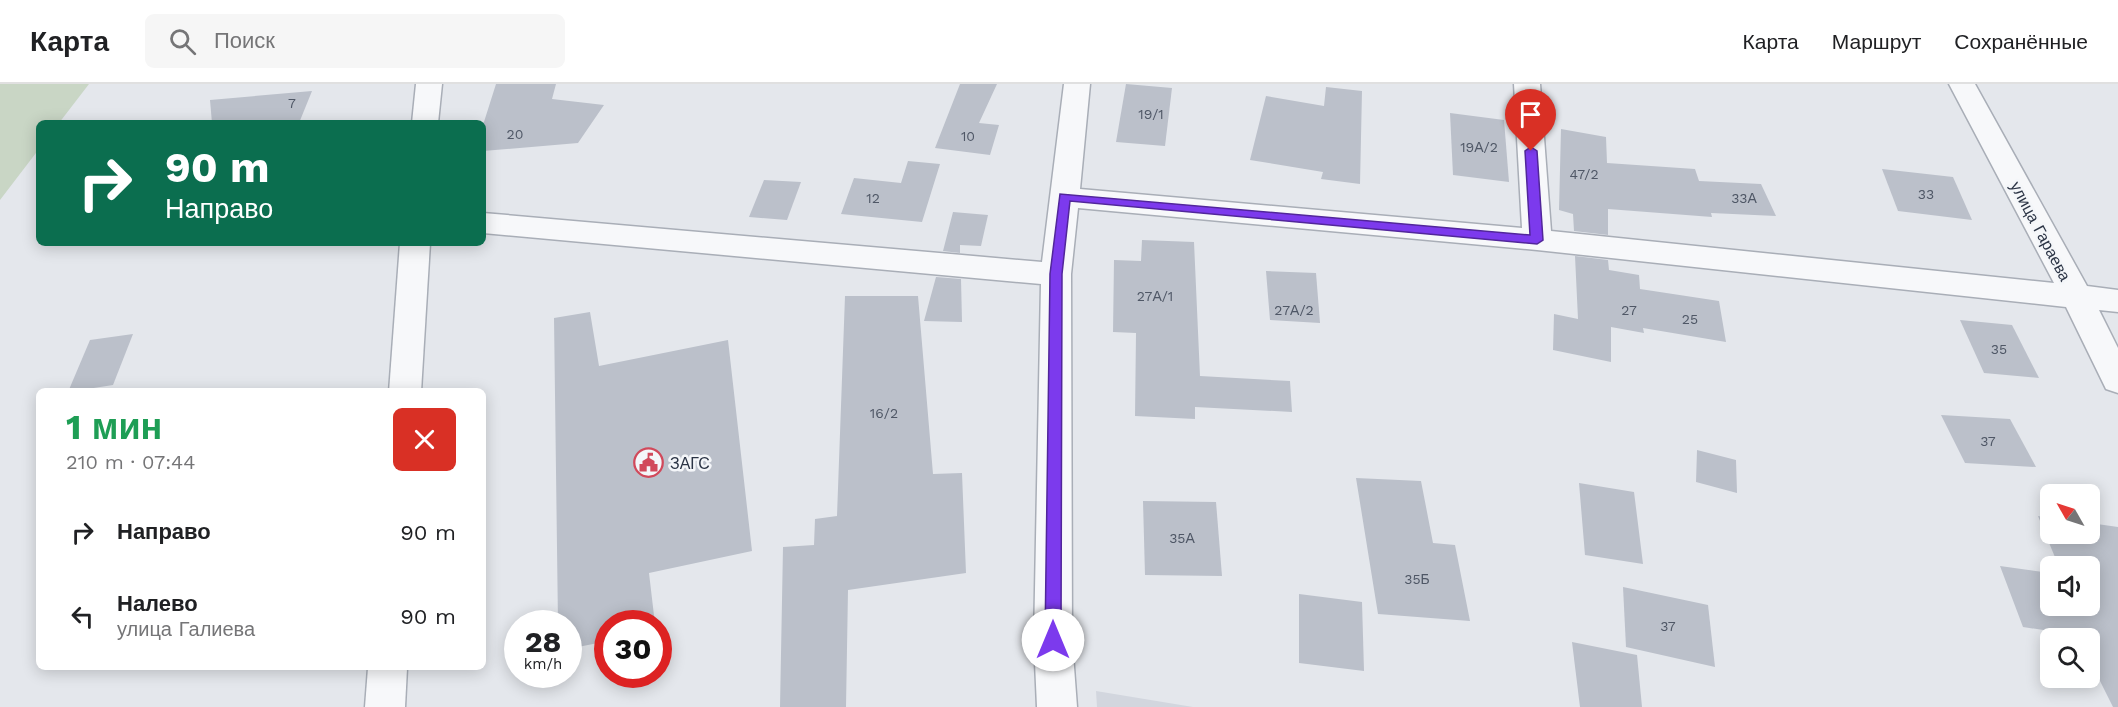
<!DOCTYPE html>
<html lang="ru">
<head>
<meta charset="utf-8">
<style>
  body { margin:0; font-family:"Work Sans",sans-serif; background:#f6f6f6; color:#202124; height:100vh; display:flex; flex-direction:column; font-size:22px; white-space:nowrap }
  * { box-sizing:border-box; margin:0 }
  p { font-size:20px; color:#757577 }
  .icon { flex:none; width:33px; height:33px; fill:none; stroke:currentColor; stroke-width:2; stroke-linecap:round; stroke-linejoin:round }
  .map { position:relative; flex:1; overflow:hidden }
  .drawer { position:absolute; left:36px; top:304px; width:450px; height:282px; display:flex; flex-direction:column; background:#fff; border-radius:9px; box-shadow:0 3px 15px #0003 }
  .drawer>* { flex:none }
  .banner { position:absolute; left:36px; top:36px; width:450px; height:126px; border-radius:9px; box-shadow:0 3px 15px #0003; background:#0b6e4f; color:#fff; overflow:hidden }
  .needle { width:39px; rotate:309deg }
  .tools { position:absolute; left:2040px; top:400px; display:grid; gap:12px }
  .tools a { display:grid; place-items:center; width:60px; height:60px; border-radius:9px; background:#fff; box-shadow:0 3px 15px #0003; font-size:30px }
  .speed { position:absolute; left:504px; top:526px; display:flex; gap:12px; font-size:30px; font-weight:700; text-align:center }
  .speed>* { display:grid; place-content:center; width:78px; height:78px; border-radius:50%; background:#fff; box-shadow:0 3px 15px #0003; line-height:1 }
  .speed small { font-size:15px; font-weight:400 }
  .speed .limit { border:9px solid #d22; background:#fff; color:#111 }
  .pin { position:absolute; display:grid; place-items:center; width:51px; height:51px; color:#fff; margin:-62px -26px; border-radius:50% 50% 50% 0; rotate:-45deg; box-shadow:0 0 6px #0007 }
  .pin .icon { rotate:45deg }
  .me { position:absolute; width:66px; margin:-33px; rotate:0deg; stroke-linejoin:round; filter:drop-shadow(0 0 4px #0008) }
  .turn { display:flex; align-items:center; gap:21px; height:126px; padding:0 30px; font-size:27px }
  .turn .icon { width:78px; height:78px; stroke-width:2.5 }
  .turn b { display:block; font-size:42px; line-height:51px }
  .round { display:grid; place-items:center; flex:none; width:63px; height:63px; border-radius:9px; background:#f6f6f6 }
  .overview { display:flex; align-items:center; justify-content:space-between; height:102px; padding:0 30px }
  h1 { font-size:36px; font-weight:700; line-height:45px; color:#1e9e55 }
  ul { padding:0; list-style:none }
  li { display:flex; align-items:center; gap:18px; height:84px; padding:0 30px }
  li div { flex:1 }
  li b { display:block; font-size:22px }
  li em { font-style:normal }
  header { display:flex; align-items:center; gap:36px; box-sizing:border-box; height:84px; padding:0 30px; background:#fff; border-bottom:2px solid #e0e0e0 }
  header strong { font-size:28px }
  nav { display:flex; gap:33px; margin-inline-start:auto; font-size:21px }
  .search { width:420px; height:54px; background:#f6f6f6; display:flex; align-items:center; gap:15px; box-sizing:border-box; padding:0 21px; border-radius:9px; color:#757577; font-size:22px }
  .map>svg:first-child { display:block }
  .built { fill:#d2d6de }
  .green { fill:#c9d6c5 }
  .building { fill:#bbc0ca }
  .lines { fill:none; stroke-linecap:round; stroke-linejoin:round }
  .minor-casing { stroke:#a9aeb7; stroke-width:3 }
  .minor { fill:#f7f8fa; fill-rule:evenodd }
  .route { fill:#7c3aed; stroke:#51269a; stroke-width:1.5 }
  .labels { text-anchor:middle; stroke-width:5; stroke-linejoin:round; paint-order:stroke }
  .number-label { font-size:14px; fill:#4f5766 }
  .street-label { font-size:16px; fill:#2b3445; stroke:#f4f6f9 }
  .poi-label { font-size:16px; fill:#2b3445; stroke:#f4f6f9; text-anchor:start }
</style>
</head>
<body>
<header>
<strong>Карта</strong>
<div class="search"><svg class="icon" aria-label="search" viewBox="0 0 24 24"><circle cx="10" cy="10" r="6"/><path d="M15 15l6 6"/></svg>Поиск</div>
<nav><a>Карта</a><a>Маршрут</a><a>Сохранённые</a></nav>
</header>
<div class="map">
<svg width="2118" height="623" viewBox="0 0 2118 623">
  <rect width="100%" height="100%" fill="#e4e7ec"/>
  <polygon class="built" points="1096,607 1193,623 1097,623"/>
  <polygon class="green" points="0,0 89,0 59,39 39,39 39,65 0,116"/>
  <g class="building">
    <polygon points="496,0 556,0 552,15 604,21 578,59 483,67 483,41"/>
    <polygon points="960,0 997,0 979,39 999,41 990,71 935,64"/>
    <polygon points="1126,0 1172,4 1165,62 1116,58"/>
    <polygon points="1326,3 1362,7 1360,100 1321,95 1323,88 1250,76 1266,12 1324,22"/>
    <polygon points="312,7 299,39 212,39 210,16"/>
    <polygon points="1450,29 1504,36 1509,98 1453,91"/>
    <polygon points="1561,45 1606,53 1607,79 1695,85 1699,97 1761,100 1776,132 1711,129 1712,133 1608,125 1608,151 1574,147 1573,130 1559,126"/>
    <polygon points="908,77 940,80 922,138 841,130 854,94 901,99"/>
    <polygon points="1882,85 1953,93 1972,136 1898,127"/>
    <polygon points="764,96 801,98 787,136 749,133"/>
    <polygon points="953,128 988,131 981,162 960,161 960,169 943,167"/>
    <polygon points="1142,156 1194,158 1200,292 1290,297 1292,328 1195,323 1195,335 1135,332 1136,249 1113,248 1114,176 1141,177"/>
    <polygon points="1575,172 1608,176 1609,186 1639,191 1640,205 1719,217 1726,258 1643,244 1644,249 1611,243 1611,278 1553,266 1554,230 1578,235"/>
    <polygon points="1266,187 1316,189 1320,239 1270,236"/>
    <polygon points="936,193 961,195 962,238 924,237"/>
    <polygon points="845,212 918,212 933,390 962,389 966,489 848,506 846,623 780,623 783,463 814,461 815,435 837,432"/>
    <polygon points="590,228 599,282 728,256 752,467 649,489 655,540 608,540 608,557 568,565 568,540 558,540 554,234"/>
    <polygon points="1960,236 2012,241 2039,294 1984,289"/>
    <polygon points="133,250 113,301 68,308 90,256"/>
    <polygon points="1941,331 2010,335 2036,383 1965,379"/>
    <polygon points="1697,366 1736,376 1737,409 1696,398"/>
    <polygon points="1356,394 1421,397 1433,459 1455,461 1470,537 1378,530"/>
    <polygon points="1579,399 1634,408 1643,480 1585,471"/>
    <polygon points="1143,417 1216,418 1222,492 1145,491"/>
    <polygon points="2038,432 2050,434 2050,450 2090,450 2090,439 2118,443 2118,623 2113,623 2090,577 2090,555 2079,555 2077,551 2023,543 2000,482 2050,489 2050,522 2090,522 2090,483 2059,483"/>
    <polygon points="1623,503 1708,521 1715,583 1626,563"/>
    <polygon points="1299,510 1362,518 1364,587 1299,579"/>
    <polygon points="1572,558 1637,571 1642,623 1580,623"/>
  </g>
  <g class="lines">
    <defs>
      <g id="minor">
        <polygon points="416,0 442,0 438,39 412,39"/>
        <polygon points="1064,0 1090,0 1080,105 1522,144 1514,0 1540,0 1551,147 2054,199 1949,0 1975,0 2087,202 2118,206 2118,228 2099,226 2118,264 2118,309 2106,305 2066,223 1537,166 1078,124 1071,190 1072,556 1077,623 1037,623 1034,556 1041,200 483,149 483,129 1042,178"/>
        <polygon points="400,159 430,159 421,308 389,308"/>
        <polygon points="368,584 407,584 405,623 365,623"/>
      </g>
    </defs>
    <use href="#minor" class="minor-casing"/>
    <use href="#minor" class="minor"/>
  </g>
  <polygon class="route" points="1531,63 1537,67 1543,156 1537,160 1070,117 1062,190 1061,556 1059,561 1053,563 1048,561 1045,556 1050,190 1060,110 1530,151 1525,67"/>
  <defs>
    <symbol id="civic-ring" viewBox="-11 -11 22 22"><circle r="9.5" fill="#f4f6f9" stroke="#d1495b" stroke-width="1.5"/><path d="M-.6-6.5H3V-4.5H.6V-3L4-1V1h2V6H-6V1h2V-1L-.6-3ZM-1.2 2.5V6h2.4V2.5Z" fill="#d1495b"/></symbol>
  </defs>
  <g fill-rule="evenodd">
    <use href="#civic-ring" x="632" y="362" width="33" height="33"/>
  </g>
  <g class="labels">
    <g class="number-label">
      <text x="292" y="24">7</text>
      <text x="1151" y="35">19/1</text>
      <text x="515" y="55">20</text>
      <text x="968" y="57">10</text>
      <text x="1479" y="68">19А/2</text>
      <text x="1584" y="95">47/2</text>
      <text x="1926" y="115">33</text>
      <text x="873" y="119">12</text>
      <text x="1744" y="119">33А</text>
      <text x="1155" y="217">27А/1</text>
      <text x="1294" y="231">27А/2</text>
      <text x="1629" y="231">27</text>
      <text x="1690" y="240">25</text>
      <text x="1999" y="270">35</text>
      <text x="884" y="334">16/2</text>
      <text x="1988" y="362">37</text>
      <text x="1182" y="459">35А</text>
      <text x="1417" y="500">35Б</text>
      <text x="1668" y="547">37</text>
    </g>
    <g class="street-label">
      <text transform="translate(2041 147) rotate(62)" y="6">улица Гараева</text>
    </g>
    <g class="poi-label">
      <text x="670" y="385">ЗАГС</text>
    </g>
  </g>
</svg>
<div class="tools">
<a><svg class="needle" viewBox="-14 -14 28 28"><path d="M0-13l5 13h-10z" fill="#e53935"/><path d="M0 13l5-13h-10z" fill="#757577"/></svg></a>
<a><svg class="icon" aria-label="sound" viewBox="0 0 24 24"><path d="M4 9h4l5-4v14l-5-4H4zM17 9q2 3 0 6"/></svg></a>
<a><svg class="icon" aria-label="search" viewBox="0 0 24 24"><circle cx="10" cy="10" r="6"/><path d="M15 15l6 6"/></svg></a>
</div>
<div class="speed"><div>28<small>km/h</small></div><div class="limit">30</div></div>
<div class="pin" style="left:1531px;top:67px;background:#d93025"><svg class="icon" aria-label="arrive" viewBox="0 0 24 24"><path d="M6 21V4h12l-3 4 3 4H6"/></svg></div>
<svg class="me" style="left:1053px;top:556px" viewBox="-20 -20 40 40"><circle r="19" fill="#fff"/><path d="M0-13L10 11 0 6-10 11z" fill="#7c3aed"/></svg>
<div class="banner">
<div class="turn"><svg class="icon" aria-label="right" viewBox="0 0 24 24"><path d="M7 20v-9h11M14 6l5 5-5 5"/></svg><div><b>90 m</b>Направо</div></div>
</div>
<section class="drawer">
<div class="overview"><div><h1>1 мин</h1><p>210 m · 07:44</p></div><a class="round" style="background:#d93025;color:#fff"><svg class="icon" aria-label="close" viewBox="0 0 24 24"><path d="M6 6l12 12M18 6L6 18"/></svg></a></div>
<ul>
<li><svg class="icon" aria-label="right" viewBox="0 0 24 24"><path d="M7 20v-9h11M14 6l5 5-5 5"/></svg><div><b>Направо</b></div><em>90 m</em></li>
<li><svg class="icon" aria-label="left" viewBox="0 0 24 24"><path d="M17 20v-9H6M10 6l-5 5 5 5"/></svg><div><b>Налево</b><p>улица Галиева</p></div><em>90 m</em></li>
</ul>
</section>
</div>
</body>
</html>
